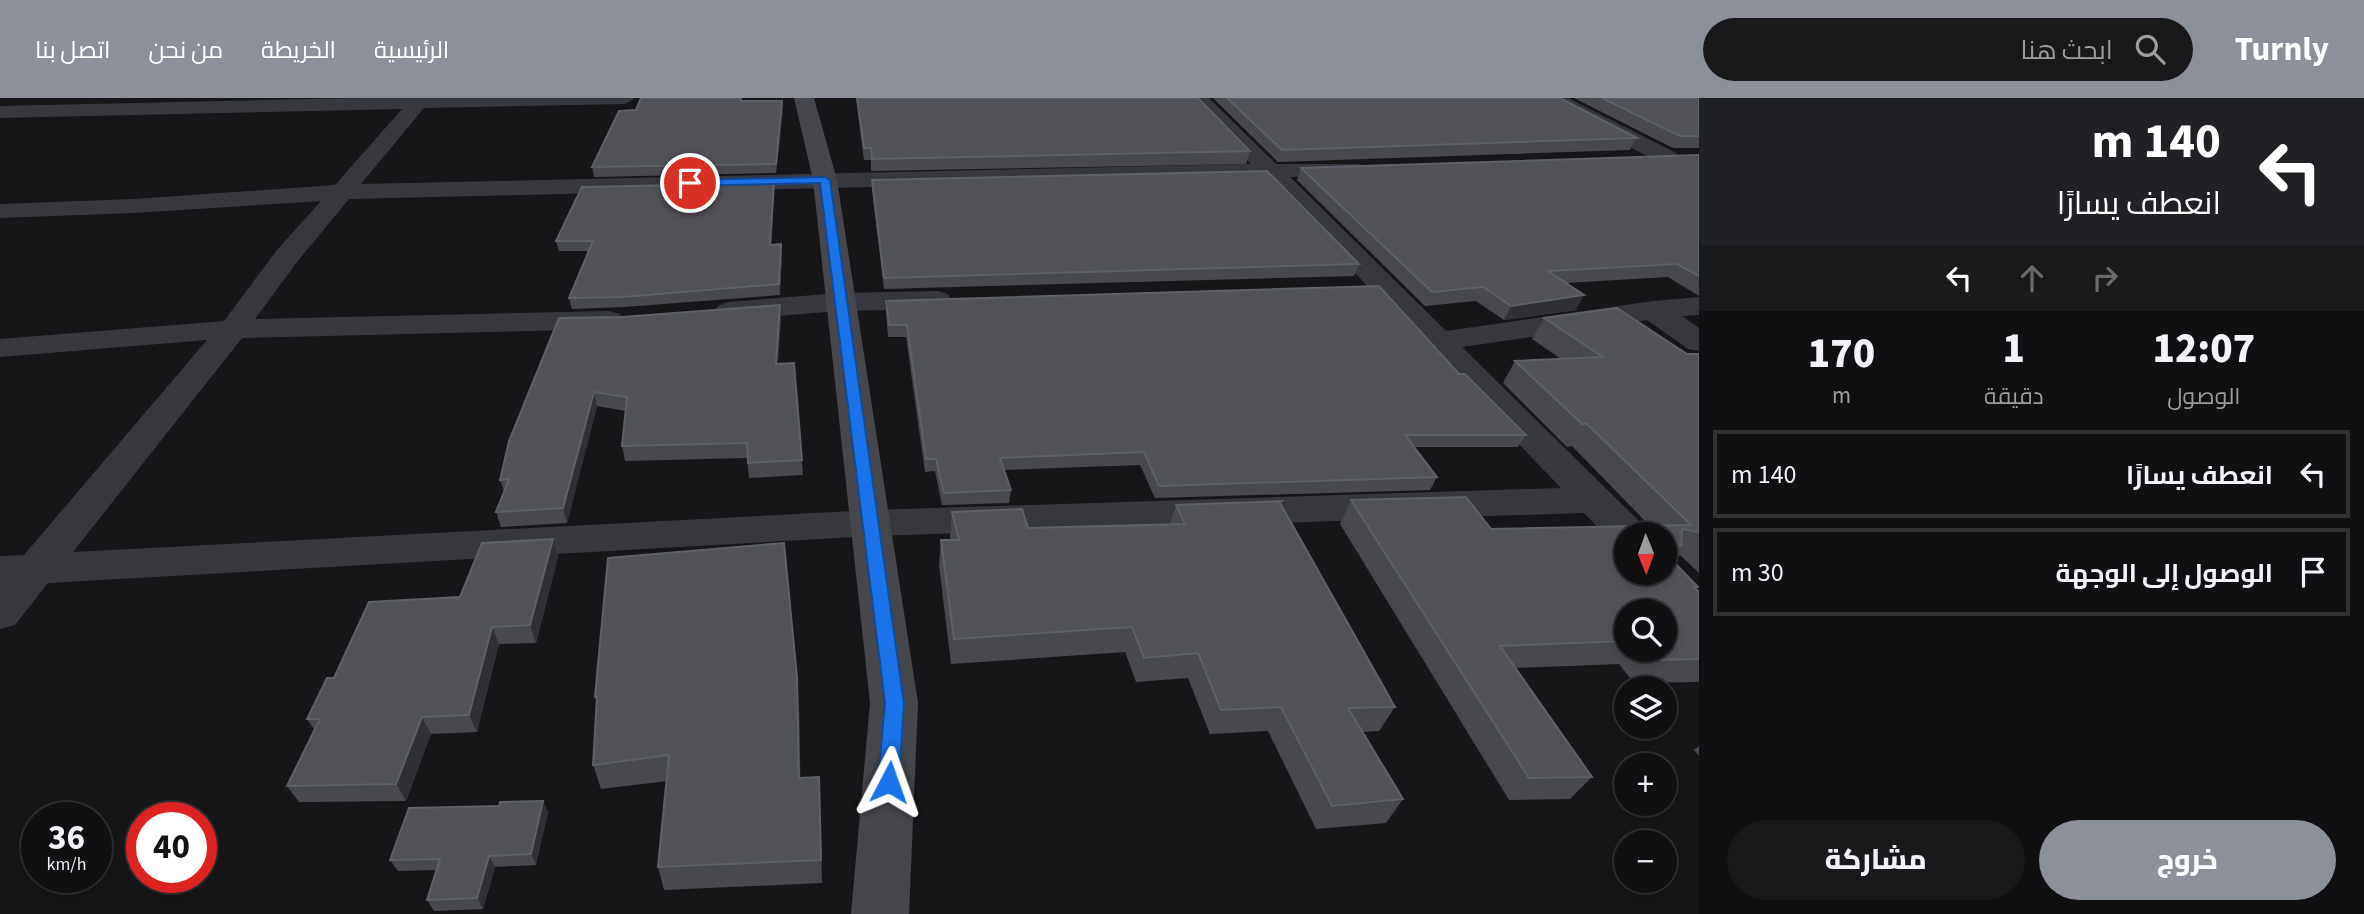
<!DOCTYPE html>
<html lang="ar">
<head>
<meta charset="utf-8">
<style>
  body { margin:0; font-family:"Source Sans 3",Cairo,sans-serif; background:#19191b; color:#f1f3f6; direction:rtl; height:100vh; display:flex; flex-direction:column; font-size:26px; white-space:nowrap }
  * { box-sizing:border-box; margin:0 }
  p { font-size:23px; color:#9c9d9f }
  .icon { flex:none; width:38px; height:38px; fill:none; stroke:currentColor; stroke-width:2; stroke-linecap:round; stroke-linejoin:round }
  .map { position:relative; flex:1; overflow:hidden; direction:ltr }
  .sheet { display:flex; flex-direction:column; background:#101012; width:665px }
  .sheet>* { flex:none }
  .guide { background:#202124; color:#fff; overflow:hidden }
  .needle { width:46px; rotate:179deg }
  .controls { position:absolute; left:1614px; top:424px; display:grid; gap:14px }
  .controls a { display:grid; place-items:center; width:63px; height:63px; border-radius:50%; background:#101012; box-shadow:0 4px 10px #0003,0 0 0 2px #303032; font-size:35px }
  .speed { position:absolute; left:21px; top:704px; display:flex; gap:14px; font-size:35px; font-weight:700; text-align:center }
  .speed>* { display:grid; place-content:center; width:91px; height:91px; border-radius:50%; background:#101012; box-shadow:0 4px 10px #0003,0 0 0 2px #303032; line-height:1 }
  .speed small { font-size:18px; font-weight:400 }
  .speed .limit { border:10px solid #d22; background:#fff; color:#111 }
  .pin { position:absolute; display:grid; place-items:center; width:60px; height:60px; color:#fff; margin:-30px; border:4px solid #fff; border-radius:50%; box-shadow:0 2px 7px #0007 }
  .me { position:absolute; width:77px; margin:-38px; rotate:4deg; stroke-linejoin:round; filter:drop-shadow(0 0 5px #0008) }
  .turn { display:flex; align-items:center; gap:24px; height:147px; padding:0 28px; font-size:32px }
  .turn .icon { width:91px; height:91px; stroke-width:2.5 }
  .turn b { display:block; font-size:49px; line-height:60px }
  .lanes { display:flex; align-items:center; height:66px; padding:0 28px; background:#0003; justify-content:center; gap:35px; direction:ltr }
  .lanes .off { opacity:.35 }
  .eta { display:flex; justify-content:space-evenly; align-items:center; height:119px; text-align:center }
  .eta b { font-size:42px; font-weight:800; line-height:49px }
  .cta { display:flex; gap:14px; margin-top:auto; padding:14px 28px }
  .cta a { flex:1; height:80px; border-radius:42px; background:#8c9099; color:#fff; font-size:28px; font-weight:800; line-height:80px; text-align:center }
  .cta a+a { background:#19191b; color:#f1f3f6 }
  ul { padding:0; list-style:none }
  li { display:flex; align-items:center; gap:21px; height:88px; margin:0 14px 10px; padding:0 14px; border:4px solid #303032; border-radius:0px }
  li div { flex:1 }
  li b { display:block; font-size:26px }
  li em { font-style:normal }
  header { display:flex; align-items:center; gap:42px; box-sizing:border-box; height:98px; padding:0 35px; background:#8c9099; color:#fff }
  header strong { font-size:33px }
  nav { display:flex; gap:38px; margin-inline-start:auto; font-size:24px }
  .search { width:490px; height:63px; background:#19191b; display:flex; align-items:center; gap:18px; box-sizing:border-box; padding:0 24px; border-radius:38px; color:#9c9d9f; font-size:26px }
  main { display:flex; flex:1; min-height:0 }
  .map>svg:first-child { display:block }
  .lines { fill:none; stroke-linecap:round; stroke-linejoin:round }
  .street { fill:#37383d; fill-rule:evenodd }
  .secondary { fill:#45474d; fill-rule:evenodd }
  .wall { fill:#47494d; fill-rule:evenodd }
  .shaded-wall { fill:#2f3033 }
  .building { fill:#525359; stroke:#5f6168; stroke-width:2 }
  .route { fill:#1a73e8; stroke:#114b97; stroke-width:2 }
</style>
</head>
<body>
<header>
<strong>Turnly</strong>
<div class="search"><svg class="icon" aria-label="search" viewBox="0 0 24 24"><circle cx="10" cy="10" r="6"/><path d="M15 15l6 6"/></svg>ابحث هنا</div>
<nav><a>الرئيسية</a><a>الخريطة</a><a>من نحن</a><a>اتصل بنا</a></nav>
</header>
<main>
<section class="sheet">
<div class="guide">
<div class="turn"><svg class="icon" aria-label="left" viewBox="0 0 24 24"><path d="M17 20v-9H6M10 6l-5 5 5 5"/></svg><div><b>140 m</b>انعطف يسارًا</div></div>
<div class="lanes"><svg class="icon" aria-label="left" viewBox="0 0 24 24"><path d="M17 20v-9H6M10 6l-5 5 5 5"/></svg><svg class="icon off" aria-label="ahead" viewBox="0 0 24 24"><path d="M12 20V5M6 11l6-6 6 6"/></svg><svg class="icon off" aria-label="right" viewBox="0 0 24 24"><path d="M7 20v-9h11M14 6l5 5-5 5"/></svg></div>
</div>
<div class="eta">
<div><b>12:07</b><p>الوصول</p></div>
<div><b>1</b><p>دقيقة</p></div>
<div><b>170</b><p>m</p></div>
</div>
<ul>
<li><svg class="icon" aria-label="left" viewBox="0 0 24 24"><path d="M17 20v-9H6M10 6l-5 5 5 5"/></svg><div><b>انعطف يسارًا</b></div><em>140 m</em></li>
<li><svg class="icon" aria-label="arrive" viewBox="0 0 24 24"><path d="M6 21V4h12l-3 4 3 4H6"/></svg><div><b>الوصول إلى الوجهة</b></div><em>30 m</em></li>
</ul>
<div class="cta"><a>خروج</a><a>مشاركة</a></div>
</section>
<div class="map">
<svg width="1699" height="816" viewBox="0 0 1699 816">
  <rect width="100%" height="100%" fill="#161618"/>
  <g class="lines">
    <g class="street">
      <path d="M 359,0 L 635,0 L 625,6 L 424,10 L 361,86 L 1251,66 L 1188,0 L 1209,0 L 1276,66 L 1360,66 L 1363,71 L 1360,76 L 1352,78 L 1290,79 L 1446,233 L 1653,203 L 1699,199 L 1699,217 L 1682,218 L 1699,230 L 1699,253 L 1688,251 L 1647,222 L 1462,249 L 1642,426 L 1648,436 L 1626,436 L 1626,449 L 1614,446 L 1584,415 L 872,438 L 48,485 L 15,527 L 0,531 L 0,458 L 24,457 L 207,242 L 0,259 L 0,241 L 224,223 L 277,152 L 321,103 L 134,115 L 0,120 L 0,106 L 134,101 L 335,87 L 402,11 L 0,20 L 0,8 ZM 1264,80 L 1561,390 L 872,412 L 73,454 L 242,240 L 609,231 L 620,228 L 624,222 L 620,216 L 609,213 L 255,221 L 297,164 L 349,101 Z"/>
      <polygon points="1543,0 1568,0 1676,55 1679,60 1676,65 1660,65 1546,4"/>
      <polygon points="938,193 948,196 952,202 948,208 938,211 839,213 729,222 719,219 714,213 719,207 729,204 839,195"/>
    </g>
    <polygon class="secondary" points="794,0 814,0 837,82 918,605 909,816 851,816 870,605 813,82"/>
  </g>
  <g class="wall">
    <polygon points="741,0 742,3 782,3 783,12 776,75 594,79 592,69 636,12"/>
    <polygon points="856,0 1198,0 1250,53 1246,66 871,73 871,62 864,62"/>
    <polygon points="1213,0 1560,0 1637,40 1630,52 1278,64"/>
    <polygon points="1574,0 1699,0 1699,50 1673,50"/>
    <polygon points="1699,57 1699,198 1668,179 1566,185 1576,212 1504,222 1476,203 1425,208 1297,82 1301,70"/>
    <polygon points="872,82 1359,166 1354,178 884,191 872,92"/>
    <polygon points="774,94 771,146 781,146 782,157 780,197 625,209 572,211 569,200 589,153 559,153 556,143"/>
    <polygon points="886,203 1459,276 1526,337 1518,349 1414,349 1437,379 1430,392 1155,400 1140,367 1004,372 1011,392 1009,405 942,407 935,373 925,374 906,239 888,239 886,214"/>
    <polygon points="780,207 781,221 778,265 802,362 803,377 749,380 747,360 625,363 622,348 626,313 597,308 567,425 501,429 496,414 504,393 500,382 622,219"/>
    <path d="M 1544,220 L 1687,256 L 1699,256 L 1699,475 L 1681,458 L 1674,457 L 1671,461 L 1698,489 L 1696,491 L 1699,494 L 1699,584 L 1634,585 L 1619,566 L 1515,570 L 1592,679 L 1570,701 L 1509,702 L 1340,426 L 1351,402 L 1491,431 L 1649,427 L 1572,348 L 1567,349 L 1503,285 L 1515,263 L 1561,261 L 1532,241 ZM 1664,436 L 1664,474 L 1626,474 ZM 1626,513 L 1664,551 L 1626,551 Z"/>
    <polygon points="1282,403 1281,406 1395,609 1379,633 1363,634 1403,701 1386,725 1316,731 1268,633 1210,636 1188,580 1136,584 1125,554 951,566 939,467 941,442 950,442 950,438 952,414 1028,430 1170,426 1176,407"/>
    <polygon points="553,441 558,459 536,545 499,546 477,634 431,636 406,703 299,704 287,688 314,631 307,621 334,580"/>
    <polygon points="595,599 799,604 800,680 819,679 822,785 664,792 658,769 667,683 601,691 593,667 597,606"/>
    <polygon points="1699,648 1699,658 1694,652"/>
    <polygon points="548,714 536,767 495,769 483,811 434,813 427,802 436,772 398,773 390,762"/>
  </g>
  <g class="shaded-wall">
    <polygon points="782,3 783,12 776,75 776,66"/>
    <polygon points="774,85 774,94 771,157 770,147"/>
    <polygon points="781,146 782,157 780,197 779,186"/>
    <polygon points="1584,197 1576,212 1504,222 1511,208"/>
    <polygon points="780,207 781,221 777,280 776,266"/>
    <polygon points="594,294 597,308 567,425 563,410"/>
    <polygon points="553,441 558,459 536,545 530,527"/>
    <polygon points="492,529 499,546 477,634 469,617"/>
    <polygon points="797,579 799,604 801,704 799,680"/>
    <polygon points="422,619 431,636 406,703 396,686"/>
    <polygon points="543,703 548,714 536,767 531,756"/>
    <polygon points="489,758 495,769 483,811 477,800"/>
  </g>
  <g class="building">
    <polygon points="641,0 741,0 741,3 782,3 776,66 592,69 619,13 636,12"/>
    <polygon points="857,0 1198,0 1250,53 872,61 871,50 864,50"/>
    <polygon points="1227,0 1560,0 1637,40 1282,52"/>
    <polygon points="1602,0 1699,0 1699,38 1680,38"/>
    <polygon points="1699,57 1699,178 1677,166 1548,173 1584,197 1511,208 1483,189 1432,194 1301,70"/>
    <polygon points="1267,73 1359,166 884,180 872,82"/>
    <polygon points="774,85 770,147 781,146 779,186 623,199 569,200 593,143 556,143 582,89"/>
    <polygon points="1379,188 1459,276 1465,276 1526,337 1405,337 1437,379 1159,388 1144,354 1000,360 1011,392 944,395 936,361 926,361 907,227 889,227 886,203"/>
    <polygon points="780,207 776,266 794,265 802,362 748,365 747,345 622,348 627,299 594,294 563,410 496,414 509,381 500,382 509,343 559,220 622,219"/>
    <polygon points="1617,210 1687,256 1699,256 1699,434 1682,431 1681,448 1664,448 1664,436 1626,436 1626,474 1664,474 1664,454 1698,489 1694,489 1699,494 1699,561 1655,562 1647,551 1664,551 1664,513 1626,513 1626,543 1500,548 1592,679 1529,680 1351,402 1466,399 1491,431 1691,427 1587,326 1582,326 1515,263 1603,259 1544,220"/>
    <polygon points="1282,403 1280,405 1395,609 1348,610 1403,701 1332,708 1281,609 1221,612 1198,555 1144,560 1132,529 954,541 941,442 959,442 952,414 1022,411 1028,430 1185,426 1176,407"/>
    <polygon points="553,441 530,527 492,529 469,617 422,619 396,686 287,688 320,621 307,621 327,580 334,580 369,504 460,499 482,445"/>
    <polygon points="784,445 797,579 799,680 819,679 821,762 658,769 669,657 593,667 597,599 595,599 608,460"/>
    <polygon points="543,703 531,756 489,758 477,800 427,802 440,761 390,762 409,710 499,708 500,704"/>
  </g>
  <polygon class="route" points="825,79 830,82 904,605 899,684 896,691 889,694 881,691 878,684 885,605 820,85 690,88 686,85 690,82"/>
</svg>
<div class="controls">
<a><svg class="needle" viewBox="-14 -14 28 28"><path d="M0-13l5 13h-10z" fill="#e53935"/><path d="M0 13l5-13h-10z" fill="#9c9d9f"/></svg></a>
<a><svg class="icon" aria-label="search" viewBox="0 0 24 24"><circle cx="10" cy="10" r="6"/><path d="M15 15l6 6"/></svg></a>
<a><svg class="icon" aria-label="layers" viewBox="0 0 24 24"><path d="M12 4l9 5-9 5-9-5zM3 14l9 5 9-5"/></svg></a>
<a>+</a>
<a>−</a>
</div>
<div class="speed"><div>36<small>km/h</small></div><div class="limit">40</div></div>
<div class="pin" style="left:690px;top:85px;background:#d93025"><svg class="icon" aria-label="arrive" viewBox="0 0 24 24"><path d="M6 21V4h12l-3 4 3 4H6"/></svg></div>
<svg class="me" style="left:889px;top:684px" viewBox="-20 -20 40 40"><path d="M0-17L14 15 0 8-14 15z" fill="#1a73e8" stroke="#fff" stroke-width="4"/></svg>
</div>
</main>
</body>
</html>
